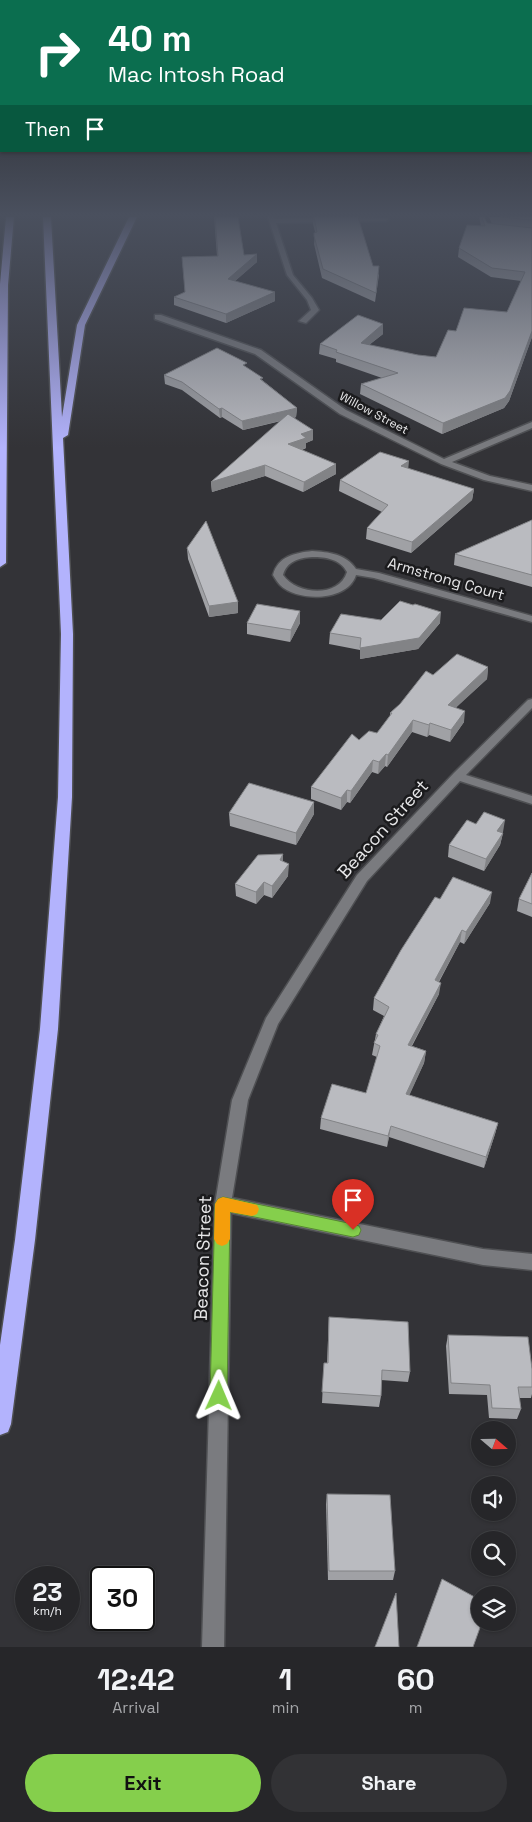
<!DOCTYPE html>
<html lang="en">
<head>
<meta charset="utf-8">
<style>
  body { margin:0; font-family:"Space Grotesk",sans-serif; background:#323235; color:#f1f3f6; height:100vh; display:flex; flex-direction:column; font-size:19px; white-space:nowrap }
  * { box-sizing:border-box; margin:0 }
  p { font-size:16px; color:#a4a5a8 }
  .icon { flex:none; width:28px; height:28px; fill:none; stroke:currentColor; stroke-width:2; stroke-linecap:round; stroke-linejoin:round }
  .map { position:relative; height:1647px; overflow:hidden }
  .sheet { display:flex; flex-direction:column; background:#262629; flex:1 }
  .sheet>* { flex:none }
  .banner { position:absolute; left:0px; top:0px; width:532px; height:152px; box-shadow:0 1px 4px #0004,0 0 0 1px #424346; background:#0b6e4f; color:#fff; overflow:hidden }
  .needle { width:32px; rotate:110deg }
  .controls { position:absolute; left:471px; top:1421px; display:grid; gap:10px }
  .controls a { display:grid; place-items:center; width:45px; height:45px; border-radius:50%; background:#262629; box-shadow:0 1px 4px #0004,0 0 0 1px #424346; font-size:25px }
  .speed { position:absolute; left:15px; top:1566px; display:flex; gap:10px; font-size:25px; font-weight:700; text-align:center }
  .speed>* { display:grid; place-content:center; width:65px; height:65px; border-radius:50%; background:#262629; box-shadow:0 1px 4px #0004,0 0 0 1px #424346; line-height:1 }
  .speed small { font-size:12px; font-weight:400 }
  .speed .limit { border:2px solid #111; border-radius:8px; background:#fff; color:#111 }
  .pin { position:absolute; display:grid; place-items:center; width:42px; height:42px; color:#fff; margin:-51px -21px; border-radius:50% 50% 50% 0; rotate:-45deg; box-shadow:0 0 5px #0007 }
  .pin .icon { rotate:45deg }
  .me { position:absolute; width:55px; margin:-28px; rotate:1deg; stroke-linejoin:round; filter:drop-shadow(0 0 4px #0008) }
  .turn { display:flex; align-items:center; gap:18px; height:105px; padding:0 25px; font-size:22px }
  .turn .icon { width:65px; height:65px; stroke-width:2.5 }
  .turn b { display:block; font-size:35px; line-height:42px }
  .then { display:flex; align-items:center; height:48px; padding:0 25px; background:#0003; gap:10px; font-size:19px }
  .eta { display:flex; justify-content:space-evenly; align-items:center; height:85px; text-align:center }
  .eta b { font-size:30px; font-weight:800; line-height:35px }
  .action { display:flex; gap:10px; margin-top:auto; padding:10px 25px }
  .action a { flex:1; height:58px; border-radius:30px; background:#85cf4c; color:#111; font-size:20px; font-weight:800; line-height:58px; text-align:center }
  .action a+a { background:#323235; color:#f1f3f6 }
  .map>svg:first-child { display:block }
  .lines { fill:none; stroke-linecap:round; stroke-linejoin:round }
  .lane-casing { stroke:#4f5053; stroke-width:3 }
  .street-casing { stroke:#4f5053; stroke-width:3 }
  .highway-casing { stroke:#4f5053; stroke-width:3 }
  .lane { fill:#7a7b7f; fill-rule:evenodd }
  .street { fill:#7a7b7f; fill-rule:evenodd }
  .highway { fill:#b3b3fd; fill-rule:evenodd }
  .wall { fill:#a0a1a5 }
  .shaded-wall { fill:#828386 }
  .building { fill:#babbc0; stroke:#828386 }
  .route { fill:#85cf4c; stroke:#568731 }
  .slow { fill:#f59e0b }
  .labels { text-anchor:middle; stroke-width:5; stroke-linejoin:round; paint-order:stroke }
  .far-street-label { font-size:12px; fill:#e7e7e9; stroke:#1b1b1d }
  .street-label { font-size:15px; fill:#e7e7e9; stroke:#1b1b1d }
  .near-street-label { font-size:18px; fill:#e7e7e9; stroke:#1b1b1d }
</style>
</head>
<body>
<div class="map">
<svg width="532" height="1647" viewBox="0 0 532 1647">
  <rect width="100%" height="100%" fill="#333337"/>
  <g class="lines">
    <defs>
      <polygon id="lane" points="371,217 389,219 386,221 273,223 270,221 273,219"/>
      <g id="street">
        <polygon points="268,217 274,217 293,275 312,298 319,310 306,323 299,321 311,310 307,300 287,275"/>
        <polygon points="155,315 161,315 261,350 346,410 444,459 532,422 532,428 452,462 490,476 532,485 532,491 484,480 441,464 340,414 255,354 155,319"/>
        <path d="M 312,551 C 329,552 346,554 356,569 L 379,573 L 532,616 L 532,622 L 374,578 L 356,575 C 348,602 297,602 280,585 C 277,582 275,578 273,575 C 278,556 295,553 312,551 ZM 312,557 C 326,557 340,559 347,572 C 339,598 297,595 283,575 C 287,561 299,558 312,557 Z"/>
        <polygon points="532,699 532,708 466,775 532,796 532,804 460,781 367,881 278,1024 248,1100 232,1198 483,1249 532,1254 532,1270 483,1265 231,1213 224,1647 202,1647 215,1204 232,1100 266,1018 357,875 454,773 528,700"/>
      </g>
      <g id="highway">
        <polygon points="6,217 14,217 8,285 6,563 0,567 0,284"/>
        <polygon points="43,217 51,217 62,417 77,325 129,217 137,217 85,325 68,435 63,438 73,634 72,797 58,1029 35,1240 11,1424 8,1432 0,1435 0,1345 15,1240 40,1029 58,797 61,634"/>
      </g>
    </defs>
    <use href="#lane" class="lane-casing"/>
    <use href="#street" class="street-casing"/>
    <use href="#highway" class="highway-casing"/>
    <use href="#lane" class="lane"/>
    <use href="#street" class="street"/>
    <use href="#highway" class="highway"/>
  </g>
  <g class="wall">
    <polygon points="214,217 238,217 244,255 257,254 257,262 235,281 275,301 226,323 174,305 174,297 185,292 182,257 217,256"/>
    <polygon points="313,217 373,266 379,275 375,302 322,278 314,244 315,232 313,224"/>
    <polygon points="479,217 484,217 487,223 492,224 489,217 532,217 532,337 509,401 504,408 442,434 360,394 361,384 382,378 336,362 336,359 319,354 320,344 383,324 383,334 369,345 418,355 436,357 456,331 507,312 521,281 491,277 458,257 459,248 481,226"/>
    <polygon points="247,368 297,408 296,417 294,418 313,440 306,443 306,448 302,450 336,474 303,492 265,476 212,492 211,482 281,421 243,430 222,417 220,418 182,390 165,384 164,375"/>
    <polygon points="408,469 474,489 472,500 411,553 366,539 367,528 382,512 339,491 340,480"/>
    <polygon points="532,520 532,587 454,565 455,554"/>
    <polygon points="187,548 238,613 209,617 188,559"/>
    <polygon points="300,611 300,623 290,642 247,634 247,623"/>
    <polygon points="381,620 440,623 418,649 360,659 360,650 329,644 330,633"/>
    <polygon points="488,667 487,679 456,707 464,722 450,742 429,735 427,737 412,732 387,767 385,766 378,774 372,772 350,803 347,802 341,810 311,799 311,787 359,740 377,733 390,717 390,713 433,675"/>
    <polygon points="314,802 314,814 296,845 230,826 229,813"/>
    <polygon points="503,833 500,845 484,871 448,857 449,845"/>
    <polygon points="283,854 283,862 288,876 272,898 264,895 256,904 236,896 235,884"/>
    <polygon points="532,873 532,917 517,911 519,899"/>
    <polygon points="440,899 490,903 464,944 460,942 439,982 439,994 412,1046 426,1051 424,1063 409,1095 498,1123 495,1134 484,1168 389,1137 387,1147 320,1129 321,1118 366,1093 377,1057 372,1055 376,1034 384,1016 373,1010 374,998"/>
    <polygon points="329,1317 410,1372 408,1382 381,1380 381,1396 379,1407 322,1403 324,1363 327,1363"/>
    <polygon points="448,1335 532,1369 532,1394 531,1398 519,1398 521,1409 517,1419 489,1418 487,1395 449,1394 446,1346"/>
    <polygon points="327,1494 395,1571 393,1580 328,1580 326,1504"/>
  </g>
  <g class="shaded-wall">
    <polygon points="257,254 257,262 228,287 228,279"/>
    <polygon points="275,292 275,301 226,323 226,314"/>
    <polygon points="383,324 383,334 360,352 361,343"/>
    <polygon points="532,331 532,337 509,401 504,408 442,434 443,423"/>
    <polygon points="222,408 222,417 220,418 219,409"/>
    <polygon points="297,408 296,417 243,430 242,421"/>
    <polygon points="313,430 313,440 306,443 306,448 288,454 288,444 301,434"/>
    <polygon points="409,461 408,471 401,466"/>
    <polygon points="336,464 336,474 303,492 304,482"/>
    <polygon points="265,465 265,476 212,492 211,482"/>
    <polygon points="474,489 472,500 411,553 412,542"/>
    <polygon points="238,602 238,613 209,617 209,606"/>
    <polygon points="300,611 300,623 290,642 291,630"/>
    <polygon points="441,612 440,623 418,649 360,659 360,648"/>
    <polygon points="488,667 487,679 446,717 448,705"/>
    <polygon points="465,711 464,722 450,742 451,730"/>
    <polygon points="413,720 412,732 387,767 388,755"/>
    <polygon points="430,723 429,735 427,737 429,725"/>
    <polygon points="386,754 385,766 378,774 379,762"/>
    <polygon points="373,760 372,772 350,803 351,791"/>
    <polygon points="347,790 347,802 341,810 341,798"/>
    <polygon points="314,802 314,814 296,845 296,833"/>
    <polygon points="505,820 503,832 495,843 497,831"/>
    <polygon points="503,833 500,845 484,871 486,859"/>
    <polygon points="283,854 283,866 280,860"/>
    <polygon points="289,864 288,876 272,898 272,886"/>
    <polygon points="264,882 264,895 256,904 256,892"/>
    <polygon points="492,892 490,903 464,944 466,932"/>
    <polygon points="462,930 460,942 433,992 435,980"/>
    <polygon points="441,983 439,994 406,1056 408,1045"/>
    <polygon points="426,1051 424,1063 405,1105 406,1094"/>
    <polygon points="498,1123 495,1134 484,1168 486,1157"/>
    <polygon points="391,1126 389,1137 387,1147 388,1136"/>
  </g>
  <g class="building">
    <polygon points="215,217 238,217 244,255 257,254 228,279 275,292 226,314 174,297 185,292 182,257 218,256"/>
    <polygon points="314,217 358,217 373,266 379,266 376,293 323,269 314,236 314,233 317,232"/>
    <polygon points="482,217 484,217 487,223 532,228 532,331 510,391 505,398 443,423 361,384 398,373 336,352 337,350 320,344 358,315 383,324 361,343 418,355 436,357 448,330 456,331 464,308 507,312 525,272 492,268 459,248 467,225 485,226"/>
    <polygon points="500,217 532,217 532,220"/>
    <polygon points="217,348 247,363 243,365 263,378 260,379 297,408 242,421 222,408 219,409 182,382 164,375"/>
    <polygon points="288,414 313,430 301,434 306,438 288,444 336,464 304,482 265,465 211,482"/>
    <polygon points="380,452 409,461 401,466 474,489 412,542 367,528 388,505 340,480"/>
    <polygon points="532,520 532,575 455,554"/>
    <polygon points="206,521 238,602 209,606 187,548"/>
    <polygon points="400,601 413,605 415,604 441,612 419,638 360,648 361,638 330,633 341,614 381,620"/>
    <polygon points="257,604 300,611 291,630 247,623"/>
    <polygon points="457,654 488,667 448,705 465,711 451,730 430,723 429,725 413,720 388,755 386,754 379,762 373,760 351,791 347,790 341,798 311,787 352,734 359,740 369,731 377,733 392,713 390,713 400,704 426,671 433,675"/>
    <polygon points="249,783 314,802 296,833 229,813"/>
    <polygon points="484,812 505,820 497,831 503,833 486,859 449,845 467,820 476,824"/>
    <polygon points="283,854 280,860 289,864 272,886 264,882 256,892 235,884 258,855"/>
    <polygon points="532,873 532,904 519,899"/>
    <polygon points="453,877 492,892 466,932 462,930 435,980 441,983 408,1045 426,1051 406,1094 498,1123 486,1157 391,1126 388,1136 321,1118 332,1084 366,1093 380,1046 374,1043 378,1035 376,1034 389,1007 374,998 401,950 435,897 440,899"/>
    <polygon points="329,1317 408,1322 410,1372 382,1370 381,1396 322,1392 324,1363 328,1363"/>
    <polygon points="448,1335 528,1337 532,1369 532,1387 518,1387 521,1409 492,1408 490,1385 451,1383"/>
    <polygon points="327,1494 390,1495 395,1571 329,1571"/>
    <polygon points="442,1579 480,1600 480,1622 482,1622 473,1647 417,1647"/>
    <polygon points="396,1593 399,1647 375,1647"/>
  </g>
  <linearGradient id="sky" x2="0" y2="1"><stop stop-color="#1c1c1e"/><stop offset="0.48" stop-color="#4a505e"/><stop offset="1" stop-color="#4a505e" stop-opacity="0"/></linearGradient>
  <rect width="532" height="448" fill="url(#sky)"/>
  <polygon class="route" points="223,1197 353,1224 359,1226 361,1230 359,1235 353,1237 230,1212 227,1396 225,1402 219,1405 213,1402 210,1396 215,1204 218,1199"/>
  <polygon class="slow" points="223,1197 257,1205 259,1209 257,1214 252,1216 230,1212 230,1239 227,1244 222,1246 217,1244 214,1239 215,1204 218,1199"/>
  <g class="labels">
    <g class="far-street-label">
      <text transform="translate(374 413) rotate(28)" y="4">Willow Street</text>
    </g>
    <g class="street-label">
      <text transform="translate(446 579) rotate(16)" y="5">Armstrong Court</text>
    </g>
    <g class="near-street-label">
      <text transform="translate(383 829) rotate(-48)" y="6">Beacon Street</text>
      <text transform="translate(203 1258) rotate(-88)" y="6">Beacon Street</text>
    </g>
  </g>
</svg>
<div class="controls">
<a><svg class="needle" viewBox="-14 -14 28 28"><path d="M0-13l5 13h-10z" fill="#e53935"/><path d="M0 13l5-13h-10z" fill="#a4a5a8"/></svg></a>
<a><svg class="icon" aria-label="sound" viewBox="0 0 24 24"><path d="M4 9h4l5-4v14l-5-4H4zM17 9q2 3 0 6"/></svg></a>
<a><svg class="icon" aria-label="search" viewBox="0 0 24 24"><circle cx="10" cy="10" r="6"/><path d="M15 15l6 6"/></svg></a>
<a><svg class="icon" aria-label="layers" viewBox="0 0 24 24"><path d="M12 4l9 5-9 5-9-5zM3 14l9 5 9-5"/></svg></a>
</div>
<div class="speed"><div>23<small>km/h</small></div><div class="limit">30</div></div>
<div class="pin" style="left:353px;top:1230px;background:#d93025"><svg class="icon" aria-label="arrive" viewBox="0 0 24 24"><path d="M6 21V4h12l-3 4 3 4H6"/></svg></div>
<svg class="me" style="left:219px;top:1396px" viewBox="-20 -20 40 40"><path d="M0-17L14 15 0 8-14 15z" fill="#85cf4c" stroke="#fff" stroke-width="4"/></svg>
<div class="banner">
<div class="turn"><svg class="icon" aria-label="right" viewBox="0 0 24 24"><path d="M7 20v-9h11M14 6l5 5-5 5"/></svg><div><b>40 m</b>Mac Intosh Road</div></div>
<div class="then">Then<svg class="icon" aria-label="arrive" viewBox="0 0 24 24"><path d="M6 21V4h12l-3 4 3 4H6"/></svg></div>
</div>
</div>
<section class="sheet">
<div class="eta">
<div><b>12:42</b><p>Arrival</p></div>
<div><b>1</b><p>min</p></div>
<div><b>60</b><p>m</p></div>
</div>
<div class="action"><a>Exit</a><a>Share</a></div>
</section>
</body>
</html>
